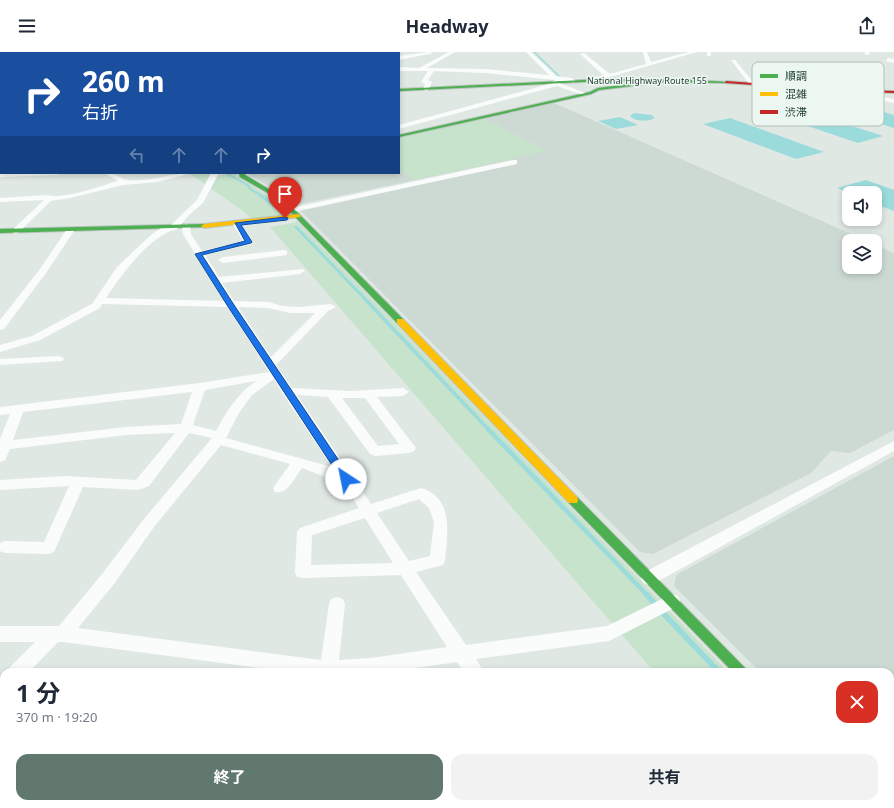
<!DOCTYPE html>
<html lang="ja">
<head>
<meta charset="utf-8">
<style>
  body { margin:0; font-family:"Noto Sans","Noto Sans JP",sans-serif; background:#f2f2f3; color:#1f2937; height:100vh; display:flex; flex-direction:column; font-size:15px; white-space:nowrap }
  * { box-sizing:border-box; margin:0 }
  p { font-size:13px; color:#747a83 }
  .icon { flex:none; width:22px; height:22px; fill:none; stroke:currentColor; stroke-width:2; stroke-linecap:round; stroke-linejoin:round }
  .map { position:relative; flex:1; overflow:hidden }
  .sheet { position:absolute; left:0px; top:616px; width:894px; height:140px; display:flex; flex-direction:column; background:#fff; border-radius:12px 12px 0 0; box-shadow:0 2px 6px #0003 }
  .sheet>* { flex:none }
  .guide { position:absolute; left:0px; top:0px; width:400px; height:122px; box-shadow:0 2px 6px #0003; background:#1a4fa0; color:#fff; overflow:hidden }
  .fabs { position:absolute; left:842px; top:134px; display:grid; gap:8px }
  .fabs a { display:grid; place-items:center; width:40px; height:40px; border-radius:8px; background:#fff; box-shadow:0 2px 6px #0003; font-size:20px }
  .pin { position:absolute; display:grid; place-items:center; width:34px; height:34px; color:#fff; margin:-41px -17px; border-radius:50% 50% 50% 0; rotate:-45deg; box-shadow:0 0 4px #0007 }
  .pin .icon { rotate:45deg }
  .me { position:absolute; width:44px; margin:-22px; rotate:326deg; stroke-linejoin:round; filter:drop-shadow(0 0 3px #0008) }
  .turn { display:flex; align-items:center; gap:14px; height:84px; padding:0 16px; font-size:18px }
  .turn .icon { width:52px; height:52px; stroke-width:2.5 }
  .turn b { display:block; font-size:28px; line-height:34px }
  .lanes { display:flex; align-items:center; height:38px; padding:0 16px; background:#0003; justify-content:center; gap:20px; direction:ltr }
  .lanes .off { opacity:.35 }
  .round { display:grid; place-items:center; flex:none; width:42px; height:42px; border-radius:12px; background:#f2f2f3 }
  .headline { display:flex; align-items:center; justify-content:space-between; height:68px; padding:0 16px }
  h1 { font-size:24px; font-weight:700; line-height:30px }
  .button { display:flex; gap:8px; margin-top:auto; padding:8px 16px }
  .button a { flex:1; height:46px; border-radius:12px; background:#61786e; color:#fff; font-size:16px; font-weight:700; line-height:46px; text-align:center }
  .button a+a { background:#f2f2f3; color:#1f2937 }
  header { display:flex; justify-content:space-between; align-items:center; height:52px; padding:0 16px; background:#fff; font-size:18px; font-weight:700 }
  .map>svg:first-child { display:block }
  .built { fill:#cddad3 }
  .green { fill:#c7e3cc }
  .water { fill:#9bdbdb }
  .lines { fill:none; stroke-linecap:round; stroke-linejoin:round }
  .stream-far5 { stroke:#9bdbdb; stroke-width:1.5 }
  .stream-far4 { stroke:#9bdbdb; stroke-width:2 }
  .stream-far3 { stroke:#9bdbdb; stroke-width:3 }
  .stream-far2 { stroke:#9bdbdb; stroke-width:3.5 }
  .stream-far1 { stroke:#9bdbdb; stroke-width:4.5 }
  .stream { stroke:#9bdbdb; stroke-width:5.5 }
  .river { fill:#9bdbdb; fill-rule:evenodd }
  .fast-casing { stroke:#b9c5bf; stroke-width:2 }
  .slow-casing { stroke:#b9c5bf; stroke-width:2 }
  .jam-casing { stroke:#b9c5bf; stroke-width:2 }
  .street { fill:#fafcfb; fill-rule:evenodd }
  .fast { fill:#4caf50; fill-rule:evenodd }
  .slow { fill:#ffc107; fill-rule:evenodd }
  .jam { fill:#c62828; fill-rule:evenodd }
  .route { fill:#1a73e8; stroke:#114b97 }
  .labels { text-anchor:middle; stroke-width:3; stroke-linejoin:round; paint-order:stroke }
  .far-street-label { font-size:9px; fill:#1d3c2f; stroke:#edf7f1 }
  .key { fill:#edf7f1; stroke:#afbfb7; stroke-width:1 }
  .key-label { font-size:11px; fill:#1d3c2f }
</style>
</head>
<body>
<header><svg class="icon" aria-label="menu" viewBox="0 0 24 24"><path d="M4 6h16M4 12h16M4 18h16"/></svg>Headway<svg class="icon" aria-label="share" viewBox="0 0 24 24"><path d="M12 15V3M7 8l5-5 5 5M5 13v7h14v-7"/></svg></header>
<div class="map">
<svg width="894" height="756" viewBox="0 0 894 756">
  <rect width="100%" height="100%" fill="#e0e8e4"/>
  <g class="built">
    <polygon points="554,51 867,189 849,189 849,215 875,215 875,193 894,201 894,378 850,401 831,399 811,421 653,502 640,500 301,159 518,111 511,108 296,153 286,144 248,122 399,121 399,86"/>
    <polygon points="894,404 894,754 890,750 890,620 760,620 674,534 676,523"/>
  </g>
  <g class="green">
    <polygon points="484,66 547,99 415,128 399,119 399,86"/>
    <polygon points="189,121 221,123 236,121 237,124 285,155 282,156 286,161 283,163 251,167 243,159"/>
    <polygon points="298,170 728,620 654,620 270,175"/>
    <polygon points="768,752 855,752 859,756 772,756"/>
  </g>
  <g class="water">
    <polygon points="829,44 894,63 894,76 806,49"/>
    <polygon points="787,53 883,84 858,91 763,59"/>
    <path d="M 634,61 L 652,63 L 655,66 C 648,70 636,70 630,64 Z"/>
    <polygon points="620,65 638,73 616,77 598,69"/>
    <polygon points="730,66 824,100 796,107 703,72"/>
    <polygon points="866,128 894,138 894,159 875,152 875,141 849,141 837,136"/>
  </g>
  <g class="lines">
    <polyline class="stream-far5" points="534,0 560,25"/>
    <polyline class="stream-far4" points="226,121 249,134 250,137 262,144"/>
    <g class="stream-far3">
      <polyline points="260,143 276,155"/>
      <polyline points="296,175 365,247"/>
    </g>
    <polyline class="stream-far2" points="364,246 489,378"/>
    <polyline class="stream-far1" points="488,377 648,544"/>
    <g class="stream">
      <polyline points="647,543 653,550"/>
      <polyline points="664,562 719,620"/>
      <polyline points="843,752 847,756"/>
    </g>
    <g class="river">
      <polygon points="96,0 111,0 95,1"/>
      <rect x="0" y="2" width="1" height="6"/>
    </g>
    <defs>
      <g id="fast">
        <polygon points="603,27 673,27 728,30 726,31 665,30 599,38 591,42 399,85 399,83 590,40 598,36 648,30 603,29 399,39 399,37"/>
        <polygon points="239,121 245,121 245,123 282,145 403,267 403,271 397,271 278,147 240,125"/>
        <polygon points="204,172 206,173 206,175 0,181 0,177"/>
        <polygon points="573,444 577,445 745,616 747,620 733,620 569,451 568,448 569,445"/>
        <polygon points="863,752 879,752 880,756 864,756"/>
      </g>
      <g id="slow">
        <polygon points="52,0 56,0 51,1"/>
        <polygon points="298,162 301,164 300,165 204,176 201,174 204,172"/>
        <polygon points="397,267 403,267 577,445 578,448 577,451 569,451 397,271"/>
      </g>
      <polygon id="jam" points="726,29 838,37 894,39 894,41 838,39 725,31"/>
    </defs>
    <use href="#fast" class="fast-casing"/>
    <use href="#slow" class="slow-casing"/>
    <use href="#jam" class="jam-casing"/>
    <g class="street">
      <rect x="322" y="0" width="6" height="1"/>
      <polygon points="429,0 434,1 399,8 399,4"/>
      <polygon points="449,0 455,0 427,16 485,17 549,23 526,0 531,0 556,24 572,26 576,29 573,31 569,29 556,29 559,31 588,42 583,43 557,34 399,77 399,73 553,31 552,30 555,28 485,21 434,19 428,28 432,30 429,37 426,39 423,37 425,32 421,30 428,19 399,19 399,15 419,16"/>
      <polygon points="643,0 647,0 651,10 689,0 697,0 592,30 590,27 603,23 580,2 584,1 610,22 646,12"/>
      <rect x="707" y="0" width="4" height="4"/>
      <polygon points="864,0 869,0 870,2 866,3"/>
      <polygon points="888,6 894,7 894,11 886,9"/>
      <polygon points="731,8 735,8 754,31 754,33 750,33"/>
      <polygon points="842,37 894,47 894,51 840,40"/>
      <polygon points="514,108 517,108 517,112 292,160 288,158 292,156"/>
      <polygon points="0,121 61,121 57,123 0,125"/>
      <path d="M 105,121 C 118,121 121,128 129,128 C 150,130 171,121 192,121 L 157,130 L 123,133 L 70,146 L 51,149 L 18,181 L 15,182 L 11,179 L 44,148 L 0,150 L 0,146 L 47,143 C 64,148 99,134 118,129 Z"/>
      <path d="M 211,121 L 219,121 L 203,151 L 189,163 L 177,177 C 149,184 122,222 106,246 L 224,249 L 183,182 L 182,175 L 186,172 L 190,175 L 191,182 L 202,199 L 243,189 L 233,172 L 237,169 L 240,170 L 252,190 L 251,192 L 205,203 L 219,225 L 303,217 L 305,219 L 300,222 L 222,231 L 234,249 L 269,250 L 282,254 L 299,255 L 331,252 L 336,255 L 328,259 L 276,313 L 292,336 L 351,339 L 403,336 L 409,340 L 403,344 L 377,345 L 416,396 L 414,399 L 409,401 L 375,404 L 370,402 L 328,345 L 297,343 L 371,452 L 421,436 C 455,446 447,483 445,509 L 443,513 L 416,520 L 466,593 L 607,574 L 672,542 L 678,544 L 680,549 L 678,554 L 609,589 L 476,607 L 484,620 L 464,620 L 457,610 L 387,620 L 290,620 L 63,590 L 58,590 L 29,620 L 8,620 L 11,614 L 35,590 L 0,590 L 0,574 L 59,574 L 102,522 L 144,467 L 212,386 L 189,381 L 149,434 L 138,438 L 83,435 L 54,500 L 49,502 L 5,501 L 0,499 L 0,491 L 5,489 L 44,490 L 69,434 L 0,438 L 0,428 L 65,424 L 136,428 L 175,381 L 126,383 L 10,397 L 5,408 L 0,410 L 0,387 L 10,362 L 0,363 L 0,355 L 200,331 L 269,320 L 228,255 L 102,252 L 100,256 L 40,288 L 0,300 L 0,293 L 32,284 L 92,252 L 117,215 L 152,182 L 166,173 L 171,173 L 197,148 ZM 238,255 L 268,256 L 290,261 L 315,261 L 271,305 ZM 274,327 L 281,339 L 332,415 L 226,386 L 239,361 L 252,343 ZM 256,329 C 237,342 227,359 216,379 L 193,373 L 205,338 ZM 192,340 L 181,372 L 126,375 L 13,388 L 23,360 ZM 342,346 L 365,346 L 399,392 L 378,394 ZM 221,393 L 290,412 L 273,436 L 275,440 C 288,443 295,425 302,416 L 331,427 L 338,424 L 359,456 L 300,476 L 297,480 L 295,520 L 297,525 L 303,526 L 401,523 L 447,595 L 371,606 L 339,608 L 345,552 L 343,547 L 337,545 L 331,547 L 329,552 L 321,608 L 78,576 L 114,532 L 154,475 ZM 419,447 L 429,456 L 434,470 L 430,504 L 409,509 L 377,461 ZM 365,466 L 393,511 L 311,513 L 312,483 Z"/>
      <polygon points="70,176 74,179 46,221 4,277 0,278 0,268 40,217 67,177"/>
      <polygon points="284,198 287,199 287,203 223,211 218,208 223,205"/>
      <polygon points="58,304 62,305 64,307 62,309 0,313 0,307"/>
      <polygon points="894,389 894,399 655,531 649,533 643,531 641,526 643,521"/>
      <polygon points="4,623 4,643 0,645 0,625"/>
      <polygon points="448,752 468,752 469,756 447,756"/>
    </g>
    <use href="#fast" class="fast"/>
    <use href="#slow" class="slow"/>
    <use href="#jam" class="jam"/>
  </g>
  <polygon class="route" points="285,165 288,166 287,168 241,173 252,190 251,191 202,203 234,253 350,425 351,427 346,431 343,430 227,253 195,202 245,189 235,171"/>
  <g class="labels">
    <g class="far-street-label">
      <text x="647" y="32">National Highway Route 155</text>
    </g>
  </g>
  <rect x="752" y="10" width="132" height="64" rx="6" class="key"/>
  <rect x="760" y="22" width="18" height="4" fill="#4caf50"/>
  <rect x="760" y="40" width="18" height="4" fill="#ffc107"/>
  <rect x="760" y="58" width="18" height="4" fill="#c62828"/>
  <g class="key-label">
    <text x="785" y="28">順調</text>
    <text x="785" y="46">混雑</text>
    <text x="785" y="64">渋滞</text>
  </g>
</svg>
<div class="fabs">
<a><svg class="icon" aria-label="sound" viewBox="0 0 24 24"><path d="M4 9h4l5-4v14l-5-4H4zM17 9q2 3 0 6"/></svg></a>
<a><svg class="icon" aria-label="layers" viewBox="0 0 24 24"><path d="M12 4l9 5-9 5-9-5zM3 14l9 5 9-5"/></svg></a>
</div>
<div class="pin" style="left:285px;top:166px;background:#d93025"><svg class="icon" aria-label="arrive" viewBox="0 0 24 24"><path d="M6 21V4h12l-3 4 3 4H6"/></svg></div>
<svg class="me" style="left:346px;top:427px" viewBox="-20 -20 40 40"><circle r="19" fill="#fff"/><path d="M0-13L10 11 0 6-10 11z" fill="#1a73e8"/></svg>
<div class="guide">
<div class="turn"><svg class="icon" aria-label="right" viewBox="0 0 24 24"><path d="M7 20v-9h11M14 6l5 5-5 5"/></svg><div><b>260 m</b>右折</div></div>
<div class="lanes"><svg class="icon off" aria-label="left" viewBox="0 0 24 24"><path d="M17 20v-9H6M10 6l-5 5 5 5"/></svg><svg class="icon off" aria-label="ahead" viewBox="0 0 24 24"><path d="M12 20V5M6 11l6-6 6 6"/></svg><svg class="icon off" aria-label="ahead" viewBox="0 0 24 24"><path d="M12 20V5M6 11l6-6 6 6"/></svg><svg class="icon" aria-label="right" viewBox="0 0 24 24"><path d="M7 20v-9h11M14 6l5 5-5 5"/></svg></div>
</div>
<section class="sheet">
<div class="headline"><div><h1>1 分</h1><p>370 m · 19:20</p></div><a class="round" style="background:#d93025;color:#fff"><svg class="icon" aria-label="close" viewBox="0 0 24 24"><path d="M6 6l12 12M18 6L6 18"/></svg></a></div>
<div class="button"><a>終了</a><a>共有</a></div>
</section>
</div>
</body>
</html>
